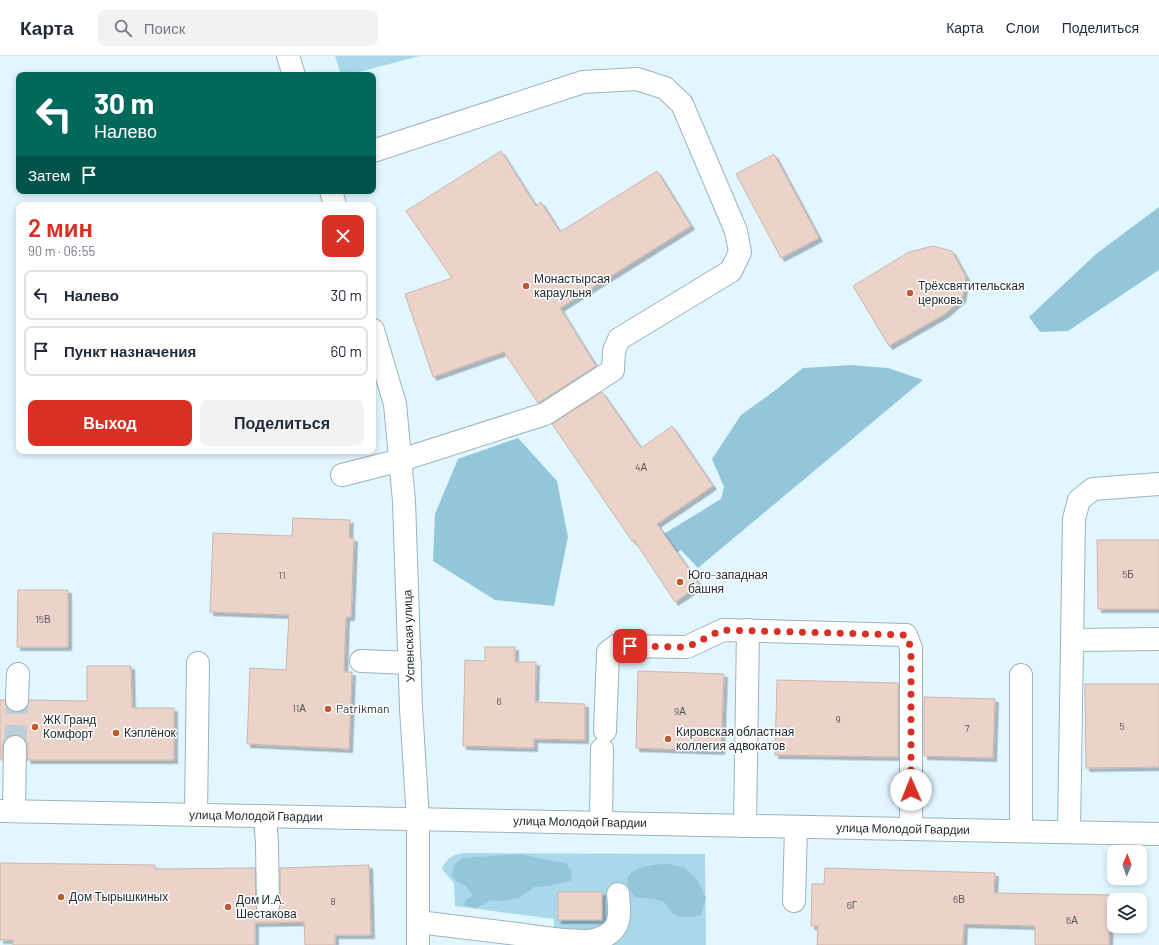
<!DOCTYPE html>
<html lang="ru">
<head>
<meta charset="utf-8">
<style>
  body { margin:0; font-family:Barlow,sans-serif; background:#f2f2f3; color:#1f2937; height:100vh; display:flex; flex-direction:column; font-size:15px; white-space:nowrap }
  * { box-sizing:border-box; margin:0 }
  p { font-size:13px; color:#747a83 }
  .icon { flex:none; width:22px; height:22px; fill:none; stroke:currentColor; stroke-width:2; stroke-linecap:round; stroke-linejoin:round }
  .map { position:relative; flex:1; overflow:hidden }
  .details { position:absolute; left:16px; top:146px; width:360px; height:252px; display:flex; flex-direction:column; background:#fff; border-radius:8px; box-shadow:0 2px 6px #0003 }
  .details>* { flex:none }
  .guide { position:absolute; left:16px; top:16px; width:360px; height:122px; border-radius:8px; box-shadow:0 2px 6px #0003; background:#00695c; color:#fff; overflow:hidden }
  .needle { width:26px; rotate:2deg }
  .controls { position:absolute; left:1107px; top:789px; display:grid; gap:8px }
  .controls a { display:grid; place-items:center; width:40px; height:40px; border-radius:8px; background:#fff; box-shadow:0 2px 6px #0003; font-size:20px }
  .pin { position:absolute; display:grid; place-items:center; width:34px; height:34px; color:#fff; margin:-17px; border-radius:8px; box-shadow:0 2px 6px #0006 }
  .me { position:absolute; width:44px; margin:-22px; rotate:359deg; stroke-linejoin:round; filter:drop-shadow(0 0 3px #0008) }
  .turn { display:flex; align-items:center; gap:14px; height:84px; padding:0 12px; font-size:18px }
  .turn .icon { width:52px; height:52px; stroke-width:2.5 }
  .turn b { display:block; font-size:28px; line-height:34px }
  .then { display:flex; align-items:center; height:38px; padding:0 12px; background:#0003; gap:8px; font-size:15px }
  .round { display:grid; place-items:center; flex:none; width:42px; height:42px; border-radius:8px; background:#f2f2f3 }
  .overview { display:flex; align-items:center; justify-content:space-between; height:68px; padding:0 12px }
  h1 { font-size:24px; font-weight:600; line-height:30px; color:#d93025 }
  .button { display:flex; gap:8px; margin-top:auto; padding:8px 12px }
  .button a { flex:1; height:46px; border-radius:8px; background:#d93025; color:#fff; font-size:16px; font-weight:600; line-height:46px; text-align:center }
  .button a+a { background:#f2f2f3; color:#1f2937 }
  ul { padding:0; list-style:none }
  li { display:flex; align-items:center; gap:12px; height:50px; margin:0 8px 6px; padding:0 4px; border:2px solid #e0e1e3; border-radius:8px }
  li div { flex:1 }
  li b { display:block; font-size:15px }
  li em { font-style:normal }
  header { display:flex; align-items:center; gap:24px; box-sizing:border-box; height:56px; padding:0 20px; background:#fff; border-bottom:1px solid #e0e1e3 }
  header strong { font-size:19px }
  nav { display:flex; gap:22px; margin-inline-start:auto; font-size:14px }
  .search { width:280px; height:36px; background:#f2f2f3; display:flex; align-items:center; gap:10px; box-sizing:border-box; padding:0 14px; border-radius:8px; color:#747a83; font-size:15px }
  .map>svg:first-child { display:block }
  .green { fill:#aad8eb }
  .forest { fill:#94c6da }
  .building { fill:#ebd3ca; stroke:#cdb5ac; filter:url(#shadow) }
  .lines { fill:none; stroke-linecap:round; stroke-linejoin:round }
  .minor-tunnel { stroke:#bcced6; stroke-width:22; stroke-dasharray:22 11; stroke-linecap:butt }
  .minor-casing { stroke:#9bb3bd; stroke-width:24 }
  .minor { stroke:#fff; stroke-width:22 }
  .route { stroke:#d93025; stroke-width:7; stroke-dasharray:0 12.6 }
  .poi-dot { fill:#c0592e; stroke:#fff; stroke-width:1.5 }
  .labels { text-anchor:middle; stroke-width:3; stroke-linejoin:round; paint-order:stroke }
  .number-label { font-size:10px; fill:#555657 }
  .poi-label { font-size:12px; fill:#232d31; stroke:#fff; text-anchor:start }
  .street-label { font-size:12px; fill:#232d31; stroke:#fff }
</style>
</head>
<body>
<header>
<strong>Карта</strong>
<div class="search"><svg class="icon" aria-label="search" viewBox="0 0 24 24"><circle cx="10" cy="10" r="6"/><path d="M15 15l6 6"/></svg>Поиск</div>
<nav><a>Карта</a><a>Слои</a><a>Поделиться</a></nav>
</header>
<div class="map">
<svg width="1159" height="889" viewBox="0 0 1159 889">
  <defs>
    <filter id="shadow"><feDropShadow dx="3.5" dy="3.5" stdDeviation="0" flood-color="#0004"/></filter>
  </defs>
  <rect width="100%" height="100%" fill="#e2f6ff"/>
  <g class="green">
    <polygon points="335,0 420,0 347,19 341,19"/>
    <path d="M 463,797 L 705,798 L 706,889 L 554,889 L 554,863 L 455,850 L 454,827 L 442,813 C 448,801 451,800 463,797 Z"/>
  </g>
  <g class="forest">
    <polygon points="1159,151 1159,214 1068,275 1040,276 1029,261 1096,198"/>
    <polygon points="851,309 888,312 923,324 698,512 681,494 657,507 649,487 721,443 724,431 712,403 741,359 773,336 803,312"/>
    <polygon points="518,382 557,425 568,481 554,550 495,544 433,505 435,458 458,403"/>
    <path d="M 521,798 L 546,804 L 566,807 L 572,816 L 571,825 L 548,830 L 534,831 L 519,842 L 501,845 L 491,844 L 476,852 L 463,849 L 467,843 L 473,840 L 466,830 L 457,826 L 452,820 C 453,811 455,808 462,802 Z"/>
    <path d="M 670,808 L 685,812 L 698,825 L 706,842 L 701,859 C 692,861 681,863 673,857 C 669,854 668,850 665,847 C 657,842 645,842 636,842 C 632,837 630,835 628,829 C 622,810 658,808 670,808 Z"/>
  </g>
  <g class="building">
    <polygon points="501,95 536,150 541,146 560,176 657,115 691,170 560,252 596,310 538,347 504,296 433,321 405,238 452,222 406,155"/>
    <polygon points="774,98 819,182 781,202 736,118"/>
    <polygon points="933,190 952,195 966,221 962,243 945,258 889,290 853,230 909,196"/>
    <polygon points="602,336 641,392 672,370 713,430 657,468 700,529 675,546 634,484 632,485 552,368"/>
    <polygon points="293,462 350,464 349,482 354,482 351,561 346,561 344,616 352,616 349,693 247,688 250,612 286,614 289,559 210,556 213,477 292,480"/>
    <polygon points="1097,484 1159,484 1159,553 1098,553"/>
    <polygon points="18,534 68,534 68,591 17,591"/>
    <polygon points="485,591 515,591 515,606 536,606 535,646 585,648 585,684 534,683 534,692 463,690 465,604 485,605"/>
    <polygon points="87,610 131,610 132,652 174,652 174,704 27,704 28,691 26,685 22,681 15,679 9,680 4,685 2,691 2,704 0,704 0,644 5,644 6,649 10,654 17,656 23,655 27,651 30,644 87,645"/>
    <polygon points="638,615 724,618 721,695 636,692"/>
    <polygon points="777,624 898,627 898,701 775,699"/>
    <polygon points="1085,628 1159,628 1159,711 1086,712"/>
    <polygon points="924,641 995,643 993,702 924,700"/>
    <polygon points="0,807 155,809 155,813 255,812 256,851 258,857 262,861 268,862 275,860 279,856 280,850 280,812 369,809 371,879 335,879 335,889 305,889 304,866 255,867 255,889 13,889 13,884 0,884"/>
    <polygon points="825,812 995,817 994,837 1110,839 1109,889 1035,889 1035,870 964,868 963,889 817,889 818,870 811,870 812,828 824,828"/>
    <rect x="558" y="836" width="44" height="28"/>
  </g>
  <g class="lines">
    <polyline class="minor-tunnel" points="15,691 17,644"/>
    <defs>
      <g id="minor">
        <polyline points="288,0 294,19"/>
        <polyline points="331,135 335,149"/>
        <polyline points="373,274 395,348 404,445 411,652 418,763 418,889"/>
        <polyline points="342,419 401,404 545,358 613,314 614,295 619,283 731,215 740,196 736,175 682,48 665,32 637,23 583,26 373,95"/>
        <polyline points="1072,584 1159,583"/>
        <polyline points="361,605 410,607"/>
        <polyline points="17,644 18,618"/>
        <polyline points="605,675 608,596 616,590 687,591 723,574 906,579 911,592 911,773"/>
        <polyline points="0,755 1159,778"/>
        <polyline points="14,755 15,691"/>
        <polyline points="196,759 198,607"/>
        <polyline points="265,760 267,788 268,850"/>
        <polyline points="601,767 602,693"/>
        <polyline points="745,770 748,574"/>
        <polyline points="1021,775 1021,619"/>
        <polyline points="1069,776 1074,463 1079,444 1093,433 1159,428"/>
        <polyline points="794,845 796,771"/>
        <path d="M 418,866 C 451,870 484,874 517,878 C 539,881 562,885 584,885 C 593,885 605,882 612,875 C 622,866 619,850 618,838"/>
      </g>
    </defs>
    <use href="#minor" class="minor-casing"/>
    <use href="#minor" class="minor"/>
  </g>
  <g class="lines">
    <polyline class="route" points="630,590 687,591 722,574 906,579 911,592 911,734"/>
  </g>
  <g class="poi-dot">
    <circle cx="526" cy="230" r="4"/>
    <circle cx="910" cy="237" r="4"/>
    <circle cx="680" cy="526" r="4"/>
    <circle cx="328" cy="653" r="4"/>
    <circle cx="35" cy="671" r="4"/>
    <circle cx="116" cy="677" r="4"/>
    <circle cx="668" cy="683" r="4"/>
    <circle cx="61" cy="841" r="4"/>
    <circle cx="228" cy="851" r="4"/>
  </g>
  <g class="labels">
    <g class="number-label">
      <text x="641" y="415">4А</text>
      <text x="1128" y="522">5Б</text>
      <text x="282" y="523">11</text>
      <text x="43" y="567">15В</text>
      <text x="499" y="649">6</text>
      <text x="299" y="656">11А</text>
      <text x="680" y="659">9А</text>
      <text x="838" y="667">9</text>
      <text x="1122" y="674">5</text>
      <text x="967" y="676">7</text>
      <text x="959" y="847">6В</text>
      <text x="333" y="849">8</text>
      <text x="852" y="853">6Г</text>
      <text x="1072" y="868">6А</text>
    </g>
    <g class="poi-label">
      <text x="534" y="227">Монастырсая<tspan x="534" dy="14">караульня</tspan></text>
      <text x="918" y="234">Трёхсвятительская<tspan x="918" dy="14">церковь</tspan></text>
      <text x="688" y="523">Юго-западная<tspan x="688" dy="14">башня</tspan></text>
      <text x="336" y="657">Patrikman</text>
      <text x="43" y="668">ЖК Гранд<tspan x="43" dy="14">Комфорт</tspan></text>
      <text x="676" y="680">Кировская областная<tspan x="676" dy="14">коллегия адвокатов</tspan></text>
      <text x="124" y="681">Кэплёнок</text>
      <text x="69" y="845">Дом Тырышкиных</text>
      <text x="236" y="848">Дом И.А.<tspan x="236" dy="14">Шестакова</tspan></text>
    </g>
    <g class="street-label">
      <text transform="translate(409 580) rotate(-92)" y="4">Успенская улица</text>
      <text transform="translate(256 760) rotate(1)" y="4">улица Молодой Гвардии</text>
      <text transform="translate(580 766) rotate(1)" y="4">улица Молодой Гвардии</text>
      <text transform="translate(903 773) rotate(1)" y="4">улица Молодой Гвардии</text>
    </g>
  </g>
</svg>
<div class="controls">
<a><svg class="needle" viewBox="-14 -14 28 28"><path d="M0-13l5 13h-10z" fill="#e53935"/><path d="M0 13l5-13h-10z" fill="#747a83"/></svg></a>
<a><svg class="icon" aria-label="layers" viewBox="0 0 24 24"><path d="M12 4l9 5-9 5-9-5zM3 14l9 5 9-5"/></svg></a>
</div>
<div class="pin" style="left:630px;top:590px;background:#d93025"><svg class="icon" aria-label="arrive" viewBox="0 0 24 24"><path d="M6 21V4h12l-3 4 3 4H6"/></svg></div>
<svg class="me" style="left:911px;top:734px" viewBox="-20 -20 40 40"><circle r="19" fill="#fff"/><path d="M0-13L10 11 0 6-10 11z" fill="#d93025"/></svg>
<div class="guide">
<div class="turn"><svg class="icon" aria-label="left" viewBox="0 0 24 24"><path d="M17 20v-9H6M10 6l-5 5 5 5"/></svg><div><b>30 m</b>Налево</div></div>
<div class="then">Затем<svg class="icon" aria-label="arrive" viewBox="0 0 24 24"><path d="M6 21V4h12l-3 4 3 4H6"/></svg></div>
</div>
<section class="details">
<div class="overview"><div><h1>2 мин</h1><p>90 m · 06:55</p></div><a class="round" style="background:#d93025;color:#fff"><svg class="icon" aria-label="close" viewBox="0 0 24 24"><path d="M6 6l12 12M18 6L6 18"/></svg></a></div>
<ul>
<li><svg class="icon" aria-label="left" viewBox="0 0 24 24"><path d="M17 20v-9H6M10 6l-5 5 5 5"/></svg><div><b>Налево</b></div><em>30 m</em></li>
<li><svg class="icon" aria-label="arrive" viewBox="0 0 24 24"><path d="M6 21V4h12l-3 4 3 4H6"/></svg><div><b>Пункт назначения</b></div><em>60 m</em></li>
</ul>
<div class="button"><a>Выход</a><a>Поделиться</a></div>
</section>
</div>
</body>
</html>
